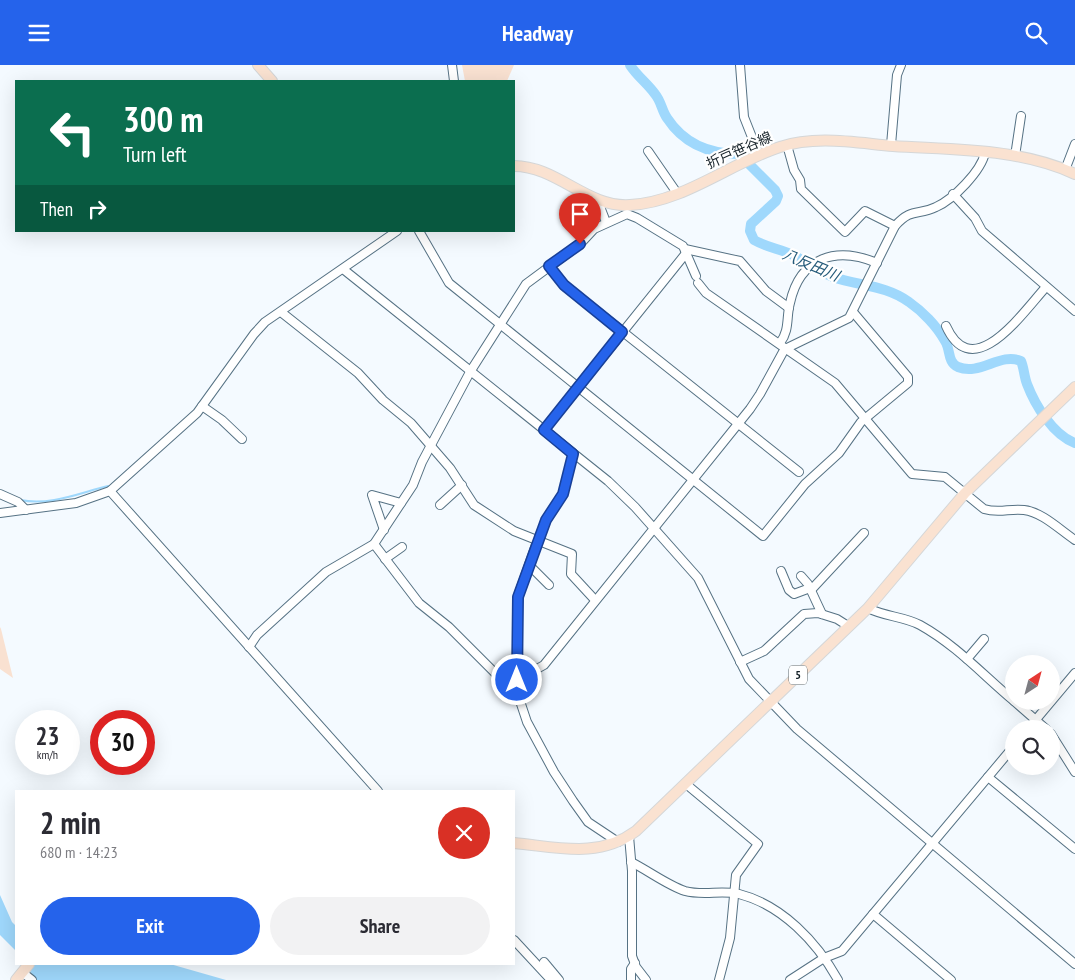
<!DOCTYPE html>
<html lang="en">
<head>
<meta charset="utf-8">
<style>
  body { margin:0; font-family:"PT Sans Narrow","Noto Sans JP",sans-serif; background:#f2f2f3; color:#2b2b33; height:100vh; display:flex; flex-direction:column; font-size:19px; white-space:nowrap }
  * { box-sizing:border-box; margin:0 }
  p { font-size:16px; color:#7c7c81 }
  .icon { flex:none; width:28px; height:28px; fill:none; stroke:currentColor; stroke-width:2; stroke-linecap:round; stroke-linejoin:round }
  .map { position:relative; flex:1; overflow:hidden }
  .details { position:absolute; left:15px; top:725px; width:500px; height:175px; display:flex; flex-direction:column; background:#fff; border-radius:0px; box-shadow:0 5px 20px #0002 }
  .details>* { flex:none }
  .guide { position:absolute; left:15px; top:15px; width:500px; height:152px; border-radius:0px; box-shadow:0 5px 20px #0002; background:#0b6e4f; color:#fff; overflow:hidden }
  .needle { width:32px; rotate:36deg }
  .controls { position:absolute; left:1005px; top:590px; display:grid; gap:10px }
  .controls a { display:grid; place-items:center; width:55px; height:55px; border-radius:50%; background:#fff; box-shadow:0 5px 20px #0002; font-size:25px }
  .speed { position:absolute; left:15px; top:645px; display:flex; gap:10px; font-size:25px; font-weight:700; text-align:center }
  .speed>* { display:grid; place-content:center; width:65px; height:65px; border-radius:50%; background:#fff; box-shadow:0 5px 20px #0002; line-height:1 }
  .speed small { font-size:12px; font-weight:400 }
  .speed .limit { border:8px solid #d22; background:#fff; color:#111 }
  .pin { position:absolute; display:grid; place-items:center; width:42px; height:42px; color:#fff; margin:-51px -21px; border-radius:50% 50% 50% 0; rotate:-45deg; box-shadow:0 0 5px #0007 }
  .pin .icon { rotate:45deg }
  .me { position:absolute; width:55px; margin:-28px; rotate:0deg; stroke-linejoin:round; filter:drop-shadow(0 0 4px #0008) }
  .turn { display:flex; align-items:center; gap:18px; height:105px; padding:0 25px; font-size:22px }
  .turn .icon { width:65px; height:65px; stroke-width:2.5 }
  .turn b { display:block; font-size:35px; line-height:42px }
  .then { display:flex; align-items:center; height:48px; padding:0 25px; background:#0003; gap:10px; font-size:19px }
  .round { display:grid; place-items:center; flex:none; width:52px; height:52px; border-radius:26px; background:#f2f2f3 }
  .headline { display:flex; align-items:center; justify-content:space-between; height:85px; padding:0 25px }
  h1 { font-size:30px; font-weight:800; line-height:38px }
  .cta { display:flex; gap:10px; margin-top:auto; padding:10px 25px }
  .cta a { flex:1; height:58px; border-radius:30px; background:#2563eb; color:#fff; font-size:20px; font-weight:800; line-height:58px; text-align:center }
  .cta a+a { background:#f2f2f3; color:#2b2b33 }
  header { display:flex; justify-content:space-between; align-items:center; height:65px; padding:0 25px; background:#2563eb; color:#fff; font-size:22px; font-weight:800 }
  .map>svg:first-child { display:block }
  .green { fill:#f9e1d1 }
  .water { fill:#9fd8fc }
  .lines { fill:none; stroke-linecap:round; stroke-linejoin:round }
  .stream { stroke:#9fd8fc; stroke-width:2 }
  .river { stroke:#9fd8fc; stroke-width:10 }
  .minor-casing { stroke:#567284; stroke-width:10 }
  .major-casing { stroke:#d5d7d8; stroke-width:12 }
  .minor { stroke:#fff; stroke-width:8 }
  .major { stroke:#fae2d1; stroke-width:10 }
  .route-casing { stroke:#184099; stroke-width:12 }
  .route { stroke:#2563eb; stroke-width:9 }
  .labels { text-anchor:middle; stroke-width:4.5; stroke-linejoin:round; paint-order:stroke }
  .shield { fill:#fff; stroke:#5b6468; stroke-width:1 }
  .shield-label { font-size:12px; font-weight:bold; fill:#152128 }
  .street-label { font-size:14px; fill:#152128; stroke:#fff }
  .water-label { font-size:15px; font-style:italic; fill:#255b7a; stroke:#fff }
</style>
</head>
<body>
<header><svg class="icon" aria-label="menu" viewBox="0 0 24 24"><path d="M4 6h16M4 12h16M4 18h16"/></svg>Headway<svg class="icon" aria-label="search" viewBox="0 0 24 24"><circle cx="10" cy="10" r="6"/><path d="M15 15l6 6"/></svg></header>
<div class="map">
<svg width="1075" height="915" viewBox="0 0 1075 915">
  <rect width="100%" height="100%" fill="#f4faff"/>
  <g class="green">
    <polygon points="462,0 514,0 507,16 465,16"/>
    <polygon points="0,562 1,564 13,613 0,604"/>
  </g>
  <g class="water">
    <polygon points="0,830 12,857 16,861 16,886 0,870"/>
    <polygon points="25,899 170,899 226,915 36,915"/>
  </g>
  <g class="lines">
    <path class="stream" d="M 20,435 C 51,441 79,428 108,421 L 110,423"/>
    <path class="river" d="M 630,0 C 637,11 647,18 655,29 C 661,36 662,46 667,53 C 684,79 709,89 739,89 L 775,125 L 778,131 L 776,136 L 751,159 L 750,166 L 754,175 C 766,182 780,184 793,190 C 806,197 819,207 833,212 C 859,221 886,220 909,237 C 922,246 937,261 945,276 C 951,285 947,297 958,302 C 980,311 1000,287 1021,296 C 1024,303 1024,311 1027,319 C 1035,340 1053,370 1075,378"/>
    <defs>
      <g id="minor">
        <polyline points="452,0 454,16"/>
        <polyline points="740,0 744,52 759,90"/>
        <polyline points="787,80 794,105 800,115 801,124 845,167 865,146 895,161"/>
        <polyline points="891,80 897,10 901,0"/>
        <polyline points="648,86 677,128"/>
        <polyline points="1015,91 1021,51"/>
        <polyline points="1065,105 1075,79"/>
        <polyline points="953,129 975,153 982,166 1075,246"/>
        <polyline points="597,134 606,157"/>
        <polyline points="419,166 449,218 763,471 805,419 839,388 861,357 908,318 908,312 853,247"/>
        <polyline points="685,184 740,196 766,226 789,243"/>
        <polyline points="549,201 564,220 799,407"/>
        <polyline points="343,204 608,416 635,442 698,513 749,614 797,664 1075,899"/>
        <path d="M 698,218 L 706,228 L 835,318 L 912,409 L 945,412 L 984,444 C 1000,449 1009,443 1024,445 C 1042,447 1060,465 1075,475"/>
        <polyline points="281,247 358,308 383,335 411,358 450,403 474,440 514,466 572,489 571,509 595,535"/>
        <path d="M 946,261 C 973,321 1023,247 1046,222"/>
        <path d="M 780,278 C 790,265 786,252 790,238 C 800,192 836,181 877,198"/>
        <polyline points="202,341 222,355 242,374"/>
        <polyline points="544,365 687,187"/>
        <polyline points="573,389 563,429 548,452 538,474 518,531 517,627 527,657 554,707 573,736 588,757 618,777"/>
        <polyline points="110,426 378,726"/>
        <polyline points="0,429 18,437 26,445"/>
        <polyline points="440,440 462,420"/>
        <polyline points="0,448 76,438 110,426 197,348 254,269 265,257 397,166"/>
        <polyline points="384,465 372,430 401,438"/>
        <polyline points="374,479 419,538 449,562 500,613 517,621"/>
        <polyline points="385,494 402,482"/>
        <polyline points="530,501 549,520"/>
        <polyline points="781,506 789,525 794,529 810,523"/>
        <polyline points="801,511 808,519 822,549"/>
        <polyline points="811,525 864,468"/>
        <path d="M 868,543 C 885,552 903,551 920,560 C 956,580 983,610 1014,636"/>
        <polyline points="249,582 257,570 326,507 374,479 413,420 422,397 470,307 526,219 580,179 594,164 627,149 637,153 683,181 696,211"/>
        <polyline points="967,594 984,574"/>
        <polyline points="740,597 764,586 804,549 818,548 837,554 848,561"/>
        <path d="M 517,615 L 544,600 L 750,344 L 760,329 L 783,287 L 787,283 L 849,253 L 895,161 C 912,142 918,151 936,142 C 954,134 981,106 985,88"/>
        <polyline points="1014,636 1046,664"/>
        <polyline points="1028,664 1075,608"/>
        <polyline points="1051,669 1075,707"/>
        <polyline points="988,712 1075,784"/>
        <polyline points="686,719 758,779 736,810 730,873 719,915"/>
        <polyline points="629,771 632,806 632,891 636,902 646,915"/>
        <path d="M 631,797 C 649,806 667,820 685,826 C 703,831 721,825 739,829 C 782,840 817,877 838,915"/>
        <polyline points="873,849 951,915"/>
        <polyline points="514,875 551,915"/>
        <polyline points="544,897 559,915"/>
        <polyline points="22,907 32,915"/>
        <polyline points="631,915 631,904 635,898"/>
        <polyline points="790,915 824,893 842,886 1014,681"/>
      </g>
      <g id="major">
        <polyline points="258,0 272,16"/>
        <path d="M 514,101 C 557,101 587,143 630,140 C 684,137 730,98 780,82 C 816,70 857,78 893,81 C 953,85 1020,83 1075,109"/>
        <path d="M 514,778 C 558,782 598,794 636,766 L 868,543 L 965,428 L 1075,322"/>
        <polyline points="16,915 29,899"/>
      </g>
    </defs>
    <use href="#minor" class="minor-casing"/>
    <use href="#major" class="major-casing"/>
    <use href="#minor" class="minor"/>
    <use href="#major" class="major"/>
  </g>
  <g class="lines">
    <defs>
      <polyline id="route" points="517,615 518,532 546,455 563,429 573,389 544,365 622,267 564,220 549,201 580,179"/>
    </defs>
    <use href="#route" class="route-casing"/>
    <use href="#route" class="route"/>
  </g>
  <g class="labels">
    <rect class="shield" x="789" y="600.5" width="18" height="19" rx="4"/>
    <g class="shield-label">
      <text x="798" y="614">5</text>
    </g>
    <g class="street-label">
      <text transform="translate(739 85) rotate(-24)" y="5">折戸笹谷線</text>
    </g>
    <g class="water-label">
      <text transform="translate(811 200) rotate(23)" y="5">八反田川</text>
    </g>
  </g>
</svg>
<div class="controls">
<a><svg class="needle" viewBox="-14 -14 28 28"><path d="M0-13l5 13h-10z" fill="#e53935"/><path d="M0 13l5-13h-10z" fill="#7c7c81"/></svg></a>
<a><svg class="icon" aria-label="search" viewBox="0 0 24 24"><circle cx="10" cy="10" r="6"/><path d="M15 15l6 6"/></svg></a>
</div>
<div class="speed"><div>23<small>km/h</small></div><div class="limit">30</div></div>
<div class="pin" style="left:580px;top:179px;background:#d93025"><svg class="icon" aria-label="arrive" viewBox="0 0 24 24"><path d="M6 21V4h12l-3 4 3 4H6"/></svg></div>
<svg class="me" style="left:517px;top:615px" viewBox="-20 -20 40 40"><circle r="17" fill="#2563eb" stroke="#fff" stroke-width="3"/><path d="M0-11L8 9 0 5-8 9z" fill="#fff"/></svg>
<div class="guide">
<div class="turn"><svg class="icon" aria-label="left" viewBox="0 0 24 24"><path d="M17 20v-9H6M10 6l-5 5 5 5"/></svg><div><b>300 m</b>Turn left</div></div>
<div class="then">Then<svg class="icon" aria-label="right" viewBox="0 0 24 24"><path d="M7 20v-9h11M14 6l5 5-5 5"/></svg></div>
</div>
<section class="details">
<div class="headline"><div><h1>2 min</h1><p>680 m · 14:23</p></div><a class="round" style="background:#d93025;color:#fff"><svg class="icon" aria-label="close" viewBox="0 0 24 24"><path d="M6 6l12 12M18 6L6 18"/></svg></a></div>
<div class="cta"><a>Exit</a><a>Share</a></div>
</section>
</div>
</body>
</html>
